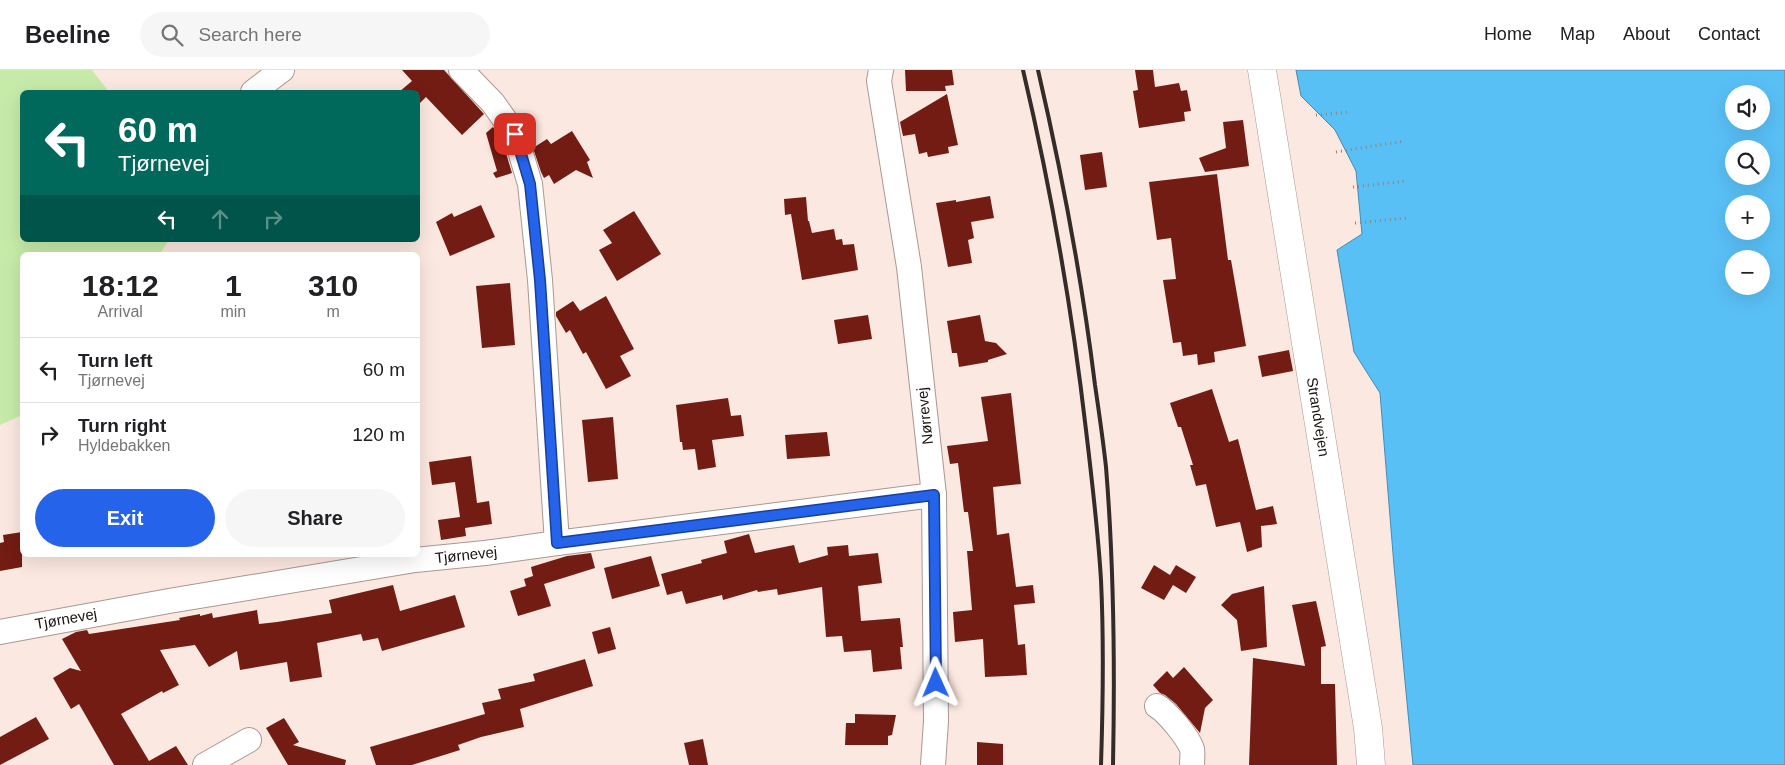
<!DOCTYPE html>
<html lang="en">
<head>
<meta charset="utf-8">
<style>
  body { margin:0; font-family:Arial,sans-serif; background:#f6f6f6; color:#202124; height:100vh; display:flex; flex-direction:column; font-size:19px; white-space:nowrap }
  * { box-sizing:border-box; margin:0 }
  p { font-size:16px; color:#757577 }
  .icon { flex:none; width:28px; height:28px; fill:none; stroke:currentColor; stroke-width:2; stroke-linecap:round; stroke-linejoin:round }
  .map { position:relative; flex:1; overflow:hidden }
  .sheet { position:absolute; left:20px; top:182px; width:400px; height:305px; display:flex; flex-direction:column; background:#fff; border-radius:8px; box-shadow:0 5px 20px #0002 }
  .sheet>* { flex:none }
  .top-card { position:absolute; left:20px; top:20px; width:400px; height:152px; border-radius:8px; box-shadow:0 5px 20px #0002; background:#00695c; color:#fff; overflow:hidden }
  .controls { position:absolute; left:1725px; top:15px; display:grid; gap:10px }
  .controls a { display:grid; place-items:center; width:45px; height:45px; border-radius:50%; background:#fff; box-shadow:0 5px 20px #0002; font-size:25px }
  .pin { position:absolute; display:grid; place-items:center; width:42px; height:42px; color:#fff; margin:-21px; border-radius:10px; box-shadow:0 2px 8px #0006 }
  .me { position:absolute; width:55px; margin:-28px; rotate:359deg; stroke-linejoin:round; filter:drop-shadow(0 0 4px #0008) }
  .turn { display:flex; align-items:center; gap:18px; height:105px; padding:0 15px; font-size:22px }
  .turn .icon { width:65px; height:65px; stroke-width:2.5 }
  .turn b { display:block; font-size:35px; line-height:42px }
  .lanes { display:flex; align-items:center; height:48px; padding:0 15px; background:#0003; justify-content:center; gap:25px; direction:ltr }
  .lanes .off { opacity:.35 }
  .eta { display:flex; justify-content:space-evenly; align-items:center; height:85px; text-align:center }
  .eta b { font-size:30px; font-weight:700; line-height:35px }
  .cta { display:flex; gap:10px; margin-top:auto; padding:10px 15px }
  .cta a { flex:1; height:58px; border-radius:30px; background:#2563eb; color:#fff; font-size:20px; font-weight:700; line-height:58px; text-align:center }
  .cta a+a { background:#f6f6f6; color:#202124 }
  ul { padding:0; list-style:none }
  li { display:flex; align-items:center; gap:15px; height:65px; padding:0 15px; border-top:1px solid #e0e0e0 }
  li div { flex:1 }
  li b { display:block; font-size:19px }
  li em { font-style:normal }
  header { display:flex; align-items:center; gap:30px; box-sizing:border-box; height:70px; padding:0 25px; background:#fff; border-bottom:1px solid #e0e0e0 }
  header strong { font-size:24px }
  nav { display:flex; gap:28px; margin-inline-start:auto; font-size:18px }
  .search { width:350px; height:45px; background:#f6f6f6; display:flex; align-items:center; gap:12px; box-sizing:border-box; padding:0 18px; border-radius:28px; color:#757577; font-size:19px }
  .map>svg:first-child { display:block }
  .green { fill:#c6eba9 }
  .water { fill:#59c0f6; stroke:#468cb1; fill-rule:evenodd }
  .building { fill:#731c13 }
  .lines { fill:none; stroke-linecap:round; stroke-linejoin:round }
  .minor-casing { stroke:#aa9891; stroke-width:26 }
  .secondary-casing { stroke:#aa9891; stroke-width:29 }
  .path { stroke:#91847e; stroke-width:3; stroke-dasharray:1 4; stroke-linecap:butt }
  .minor { stroke:#fff; stroke-width:24 }
  .secondary { stroke:#fff; stroke-width:28 }
  .rail { stroke:#332c28; stroke-width:4 }
  .route-casing { stroke:#184099; stroke-width:12 }
  .route { stroke:#2563eb; stroke-width:9 }
  .labels { text-anchor:middle; stroke-width:5; stroke-linejoin:round; paint-order:stroke }
  .street-label { font-size:15px; fill:#191310; stroke:#fff }
</style>
</head>
<body>
<header>
<strong>Beeline</strong>
<div class="search"><svg class="icon" aria-label="search" viewBox="0 0 24 24"><circle cx="10" cy="10" r="6"/><path d="M15 15l6 6"/></svg>Search here</div>
<nav><a>Home</a><a>Map</a><a>About</a><a>Contact</a></nav>
</header>
<div class="map">
<svg width="1785" height="695" viewBox="0 0 1785 695">
  <rect width="100%" height="100%" fill="#fbe8e0"/>
  <polygon class="green" points="0,0 92,0 109,22 22,22 22,170 169,170 159,185 22,185 22,345 0,355"/>
  <path class="water" d="M 1296,0 L 1785,0 L 1785,695 L 1413,695 L 1394,496 L 1380,323 L 1354,282 L 1337,180 L 1362,164 L 1356,101 L 1335,60 L 1301,26 ZM 1734,24 L 1761,24 L 1761,51 L 1734,51 ZM 1734,79 L 1761,79 L 1761,106 L 1734,106 ZM 1734,134 L 1761,134 L 1761,161 L 1734,161 ZM 1734,189 L 1761,189 L 1761,216 L 1734,216 Z"/>
  <g class="building">
    <polygon points="402,0 444,0 484,44 462,65 426,27 418,35 418,22 399,22 412,11"/>
    <polygon points="905,0 952,0 954,15 945,16 946,21 906,21"/>
    <polygon points="1135,0 1153,0 1155,17 1179,13 1181,21 1187,20 1191,41 1184,42 1185,51 1139,58 1133,21 1138,20"/>
    <polygon points="947,24 958,75 948,77 949,83 928,87 927,82 919,84 915,64 903,66 900,52"/>
    <polygon points="1243,50 1249,96 1205,102 1199,88 1226,78 1223,52"/>
    <polygon points="493,57 502,70 512,103 496,108 493,103 497,101 486,63"/>
    <polygon points="572,61 590,90 587,92 593,108 576,100 554,114 549,105 544,108 541,102 533,78 547,69 551,74"/>
    <polygon points="1102,82 1107,117 1085,120 1080,85"/>
    <polygon points="1217,104 1228,190 1231,190 1246,276 1214,282 1215,292 1198,295 1197,284 1183,286 1181,272 1173,273 1163,210 1176,209 1171,168 1157,170 1149,112"/>
    <polygon points="990,126 994,148 971,152 974,168 968,170 972,193 948,197 936,133 956,130 956,132"/>
    <polygon points="806,127 808,151 809,151 812,163 834,159 836,170 842,169 843,175 854,174 858,200 802,210 791,144 785,145 784,129"/>
    <polygon points="481,135 495,167 450,186 436,152 452,143 454,147"/>
    <polygon points="634,141 661,184 617,211 599,180 612,173 603,160"/>
    <polygon points="510,213 515,275 482,278 476,216"/>
    <polygon points="606,226 634,279 620,286 631,306 606,319 586,282 583,284 570,260 566,263 556,246 556,242 573,231 580,241"/>
    <polygon points="868,245 872,269 838,274 834,250"/>
    <polygon points="980,245 985,271 996,273 1007,284 988,290 988,292 959,297 957,283 952,283 947,251"/>
    <polygon points="1289,280 1293,301 1262,307 1258,286"/>
    <polygon points="1212,319 1229,372 1238,369 1256,440 1273,436 1277,454 1261,456 1262,477 1247,482 1240,452 1216,457 1206,414 1196,416 1190,395 1193,395 1181,357 1178,357 1170,333"/>
    <polygon points="1011,323 1021,414 993,417 997,465 1009,463 1016,517 1033,515 1035,533 1014,535 1018,575 1025,574 1027,605 985,607 983,569 955,572 953,542 972,540 967,481 973,481 968,442 964,442 958,393 950,394 947,376 988,371 981,327"/>
    <polygon points="728,328 731,346 741,345 744,366 712,370 716,397 698,400 695,379 683,380 682,372 680,372 676,335"/>
    <polygon points="613,347 618,409 588,412 582,350"/>
    <polygon points="827,362 830,386 787,389 785,365"/>
    <polygon points="471,386 477,433 489,431 492,454 465,458 466,466 441,470 438,450 460,447 455,412 432,415 429,392"/>
    <polygon points="22,462 22,497 0,501 0,473 4,472 3,465"/>
    <polygon points="749,464 755,483 794,475 799,493 828,485 827,477 848,475 849,486 878,483 882,513 858,516 861,551 900,548 903,577 900,577 902,599 873,602 871,580 844,582 842,566 826,567 822,517 778,525 777,519 758,522 757,520 723,530 722,525 686,534 682,521 667,525 661,504 702,493 701,490 727,483 724,471"/>
    <polygon points="591,483 595,498 544,514 551,536 518,546 510,521 526,516 524,509 533,506 531,497 567,486"/>
    <polygon points="651,486 660,516 612,529 604,498"/>
    <polygon points="1154,495 1170,505 1176,495 1196,507 1186,523 1173,515 1164,530 1141,518"/>
    <polygon points="393,515 400,541 455,525 465,557 382,581 378,568 363,571 361,564 317,573 322,607 290,612 287,592 240,600 237,581 209,597 195,575 160,580 179,615 163,623 162,621 121,644 149,691 176,676 188,695 114,695 79,634 71,639 53,608 70,598 81,601 62,569 76,562 87,560 89,564 180,550 179,548 200,544 200,546 212,543 213,548 257,540 259,554 277,552 332,543 329,530"/>
    <polygon points="1264,516 1267,577 1241,581 1237,550 1221,535 1232,524"/>
    <polygon points="1316,531 1326,576 1321,577 1321,614 1335,614 1337,695 1249,695 1253,588 1305,596 1292,535"/>
    <polygon points="610,557 616,579 598,584 592,562"/>
    <polygon points="585,589 593,616 520,639 524,657 481,667 458,675 460,680 412,695 376,695 370,677 485,644 482,633 501,629 498,619 535,611 533,604"/>
    <polygon points="1184,597 1213,630 1205,638 1200,663 1176,634 1165,625 1160,623 1153,615 1167,601 1173,608"/>
    <polygon points="855,644 896,645 892,665 888,666 888,675 845,675 846,653 855,653"/>
    <polygon points="36,647 49,669 0,695 0,667"/>
    <polygon points="284,648 299,672 293,675 346,690 345,695 288,695 266,658"/>
    <polygon points="703,669 708,695 689,695 684,673"/>
    <polygon points="977,672 1003,674 1003,695 977,695"/>
  </g>
  <g class="lines">
    <defs>
      <g id="minor">
        <polyline points="461,0 493,33 515,64 530,114 540,210 557,473"/>
        <polyline points="881,0 879,11 909,197 934,425 936,651 933,695"/>
        <polyline points="253,22 282,0"/>
        <polyline points="0,562 169,531 415,490 485,483 557,473 934,425"/>
        <path d="M 1157,636 C 1167,642 1188,667 1192,679 C 1193,683 1192,690 1192,695"/>
        <polyline points="205,695 249,670"/>
      </g>
      <polyline id="secondary" points="1262,0 1368,658 1371,695"/>
    </defs>
    <use href="#minor" class="minor-casing"/>
    <use href="#secondary" class="secondary-casing"/>
    <g class="path">
      <polyline points="1316,45 1350,42"/>
      <polyline points="1336,82 1405,71"/>
      <polyline points="1353,117 1406,111"/>
      <polyline points="1355,153 1407,148"/>
    </g>
    <use href="#minor" class="minor"/>
    <use href="#secondary" class="secondary"/>
    <g class="rail">
      <path d="M 1023,0 C 1051,119 1072,239 1086,360 C 1092,410 1098,460 1101,510 C 1104,572 1103,634 1101,695"/>
      <path d="M 1038,0 C 1062,104 1082,209 1095,315 C 1099,342 1103,370 1106,397 C 1114,496 1115,596 1113,695"/>
    </g>
  </g>
  <g class="lines">
    <defs>
      <polyline id="route" points="515,64 530,114 540,210 557,473 934,425 936,613"/>
    </defs>
    <use href="#route" class="route-casing"/>
    <use href="#route" class="route"/>
  </g>
  <g class="labels">
    <g class="street-label">
      <text transform="translate(925 346) rotate(-96)" y="5">Nørrevej</text>
      <text transform="translate(1318 347) rotate(81)" y="5">Strandvejen</text>
      <text transform="translate(466 485) rotate(-6)" y="5">Tjørnevej</text>
      <text transform="translate(66 549) rotate(-10)" y="5">Tjørnevej</text>
    </g>
  </g>
</svg>
<div class="controls">
<a><svg class="icon" aria-label="sound" viewBox="0 0 24 24"><path d="M4 9h4l5-4v14l-5-4H4zM17 9q2 3 0 6"/></svg></a>
<a><svg class="icon" aria-label="search" viewBox="0 0 24 24"><circle cx="10" cy="10" r="6"/><path d="M15 15l6 6"/></svg></a>
<a>+</a>
<a>−</a>
</div>
<div class="pin" style="left:515px;top:64px;background:#d93025"><svg class="icon" aria-label="arrive" viewBox="0 0 24 24"><path d="M6 21V4h12l-3 4 3 4H6"/></svg></div>
<svg class="me" style="left:936px;top:613px" viewBox="-20 -20 40 40"><path d="M0-17L14 15 0 8-14 15z" fill="#2563eb" stroke="#fff" stroke-width="4"/></svg>
<div class="top-card">
<div class="turn"><svg class="icon" aria-label="left" viewBox="0 0 24 24"><path d="M17 20v-9H6M10 6l-5 5 5 5"/></svg><div><b>60 m</b>Tjørnevej</div></div>
<div class="lanes"><svg class="icon" aria-label="left" viewBox="0 0 24 24"><path d="M17 20v-9H6M10 6l-5 5 5 5"/></svg><svg class="icon off" aria-label="ahead" viewBox="0 0 24 24"><path d="M12 20V5M6 11l6-6 6 6"/></svg><svg class="icon off" aria-label="right" viewBox="0 0 24 24"><path d="M7 20v-9h11M14 6l5 5-5 5"/></svg></div>
</div>
<section class="sheet">
<div class="eta">
<div><b>18:12</b><p>Arrival</p></div>
<div><b>1</b><p>min</p></div>
<div><b>310</b><p>m</p></div>
</div>
<ul>
<li><svg class="icon" aria-label="left" viewBox="0 0 24 24"><path d="M17 20v-9H6M10 6l-5 5 5 5"/></svg><div><b>Turn left</b><p>Tjørnevej</p></div><em>60 m</em></li>
<li><svg class="icon" aria-label="right" viewBox="0 0 24 24"><path d="M7 20v-9h11M14 6l5 5-5 5"/></svg><div><b>Turn right</b><p>Hyldebakken</p></div><em>120 m</em></li>
</ul>
<div class="cta"><a>Exit</a><a>Share</a></div>
</section>
</div>
</body>
</html>
